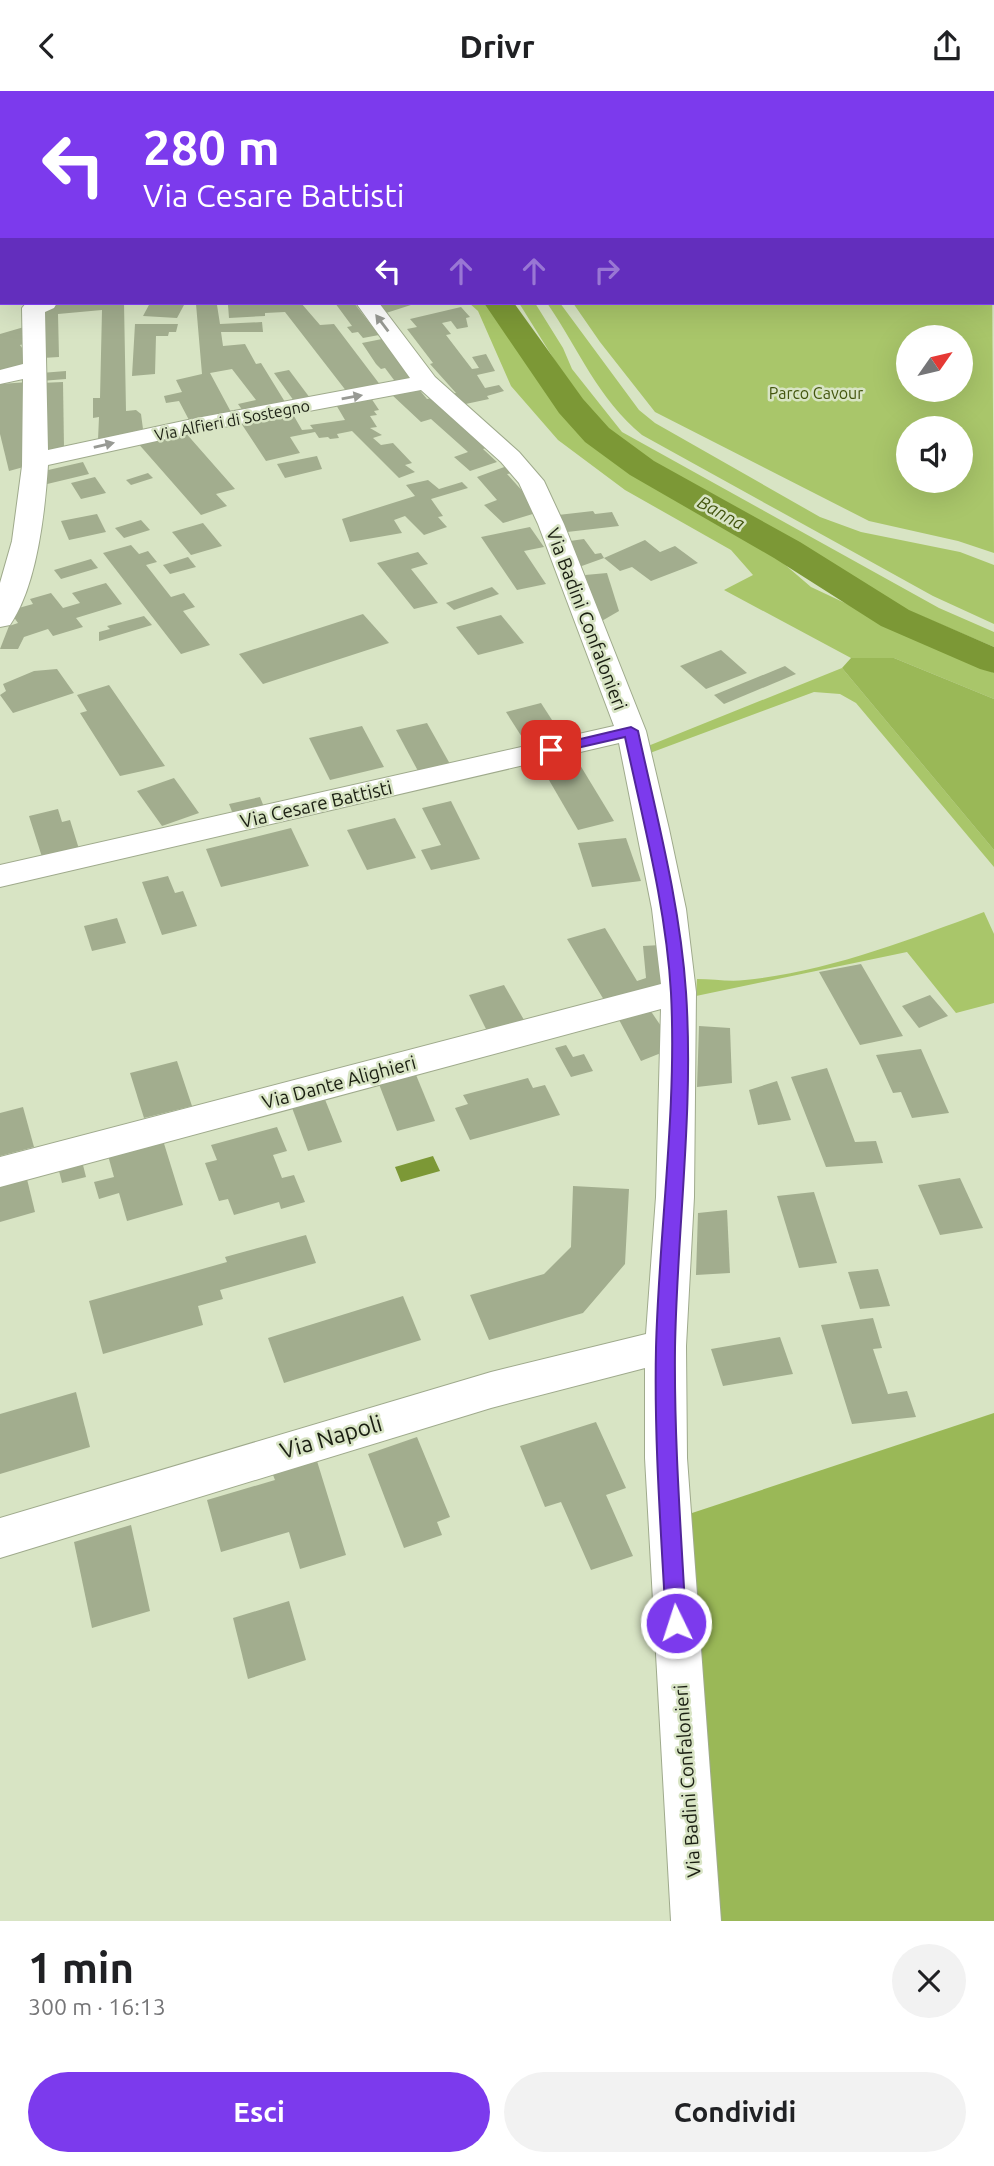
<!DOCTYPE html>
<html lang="it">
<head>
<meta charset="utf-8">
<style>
  body { margin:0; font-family:Ubuntu,sans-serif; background:#f2f2f2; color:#202124; height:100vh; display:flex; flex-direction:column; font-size:26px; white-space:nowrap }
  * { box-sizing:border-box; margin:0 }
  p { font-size:23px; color:#757577 }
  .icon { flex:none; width:38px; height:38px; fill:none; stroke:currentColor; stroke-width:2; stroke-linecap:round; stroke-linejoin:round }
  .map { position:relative; height:1830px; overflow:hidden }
  .drawer { display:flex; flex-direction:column; background:#fff; flex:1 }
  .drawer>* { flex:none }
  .banner { position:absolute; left:0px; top:0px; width:994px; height:214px; box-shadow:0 7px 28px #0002; background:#7c3aed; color:#fff; overflow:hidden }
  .needle { width:46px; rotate:56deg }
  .fabs { position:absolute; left:896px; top:234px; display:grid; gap:14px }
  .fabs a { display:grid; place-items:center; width:77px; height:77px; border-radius:50%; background:#fff; box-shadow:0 7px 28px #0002; font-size:35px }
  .pin { position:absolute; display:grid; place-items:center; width:60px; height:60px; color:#fff; margin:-30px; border-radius:14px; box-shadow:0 4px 10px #0006 }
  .me { position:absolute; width:77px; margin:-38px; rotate:356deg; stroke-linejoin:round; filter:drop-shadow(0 0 5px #0008) }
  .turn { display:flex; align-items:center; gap:24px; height:147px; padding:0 28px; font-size:32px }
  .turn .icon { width:91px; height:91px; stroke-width:2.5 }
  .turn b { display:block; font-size:49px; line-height:60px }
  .lanes { display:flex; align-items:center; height:66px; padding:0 28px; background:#0003; justify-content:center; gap:35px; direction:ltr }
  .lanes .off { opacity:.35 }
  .round { display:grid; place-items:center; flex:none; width:74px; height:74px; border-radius:37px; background:#f2f2f2 }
  .overview { display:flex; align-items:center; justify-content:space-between; height:119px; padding:0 28px }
  h1 { font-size:42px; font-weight:600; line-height:52px }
  .action { display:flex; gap:14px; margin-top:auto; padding:14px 28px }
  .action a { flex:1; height:80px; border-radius:42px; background:#7c3aed; color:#fff; font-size:28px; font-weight:600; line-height:80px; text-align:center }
  .action a+a { background:#f2f2f2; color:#202124 }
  header { display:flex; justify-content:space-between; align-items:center; height:91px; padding:0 28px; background:#fff; font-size:32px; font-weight:600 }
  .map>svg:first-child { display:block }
  .green { fill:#a9c66a; fill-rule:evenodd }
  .forest { fill:#9ab857 }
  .water { fill:#7c9836 }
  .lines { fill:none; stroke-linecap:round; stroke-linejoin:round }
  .river { fill:#7c9836; fill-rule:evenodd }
  .building { fill:#a2ad8e }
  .minor-casing { stroke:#9faa8c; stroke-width:2 }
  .minor { fill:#fff; fill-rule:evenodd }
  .oneway { fill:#989a94 }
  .route { fill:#7c3aed; stroke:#51269a; stroke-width:2 }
  .labels { text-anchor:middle; stroke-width:5; stroke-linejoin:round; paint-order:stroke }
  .far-park-label { font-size:16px; fill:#43550e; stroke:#d8e4c4 }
  .far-street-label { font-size:16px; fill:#1a1e12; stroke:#d8e4c4 }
  .far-water-label { font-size:18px; font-style:italic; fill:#445610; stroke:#d8e4c4 }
  .street-label { font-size:19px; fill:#1a1e12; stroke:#d8e4c4 }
  .near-street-label { font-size:23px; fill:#1a1e12; stroke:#d8e4c4 }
</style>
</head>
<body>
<header><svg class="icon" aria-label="back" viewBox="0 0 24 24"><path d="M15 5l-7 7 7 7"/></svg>Drivr<svg class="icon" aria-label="share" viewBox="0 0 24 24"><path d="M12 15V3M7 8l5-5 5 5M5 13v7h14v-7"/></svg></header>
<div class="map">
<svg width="994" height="1830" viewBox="0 0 994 1830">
  <rect width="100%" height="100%" fill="#d8e4c4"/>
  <g class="green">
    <path d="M 992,176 L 994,462 L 958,450 L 869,430 L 655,321 L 600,251 L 573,212 L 992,212 ZM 908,247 L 961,247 L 961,299 L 908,299 ZM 908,338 L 961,338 L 961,390 L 908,390 Z"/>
    <polygon points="469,212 493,212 515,241 560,318 625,376 755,448 811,496 994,582 994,608 894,567 851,567 724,499 753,484 731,459 625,399 558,349 511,295 478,220"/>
    <polygon points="519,212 535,212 563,257 572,278 622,341 939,517 994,541 994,556 879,507 624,355 575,302"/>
    <path d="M 547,212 L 560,212 L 639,319 L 655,332 L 820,426 L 861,441 L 960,461 L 994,474 L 994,533 L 933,505 L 642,344 C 598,308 578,257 547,212 Z"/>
    <polygon points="842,577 994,759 994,776 856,612 840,603 814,601 650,662 648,655"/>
    <path d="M 984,821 L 994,843 L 994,912 L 956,922 L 907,861 L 696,905 L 697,888 C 713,888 730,891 745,889 C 826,881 909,849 984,821 Z"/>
  </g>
  <g class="forest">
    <polygon points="851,567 894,567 994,608 994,759 842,577"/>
    <polygon points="994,1322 994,1830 718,1830 689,1423"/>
  </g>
  <polygon class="water" points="433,1065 440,1080 401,1091 395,1076"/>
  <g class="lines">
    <g class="river">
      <rect x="0" y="38" width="2" height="17"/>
      <polygon points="484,212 514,212 583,308 609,337 654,370 800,451 909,519 994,556 994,582 980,578 881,535 774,467 630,384 585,351 559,322"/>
    </g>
  </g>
  <g class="building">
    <polygon points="81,212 124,212 126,320 136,319 141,323 143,338 98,349 99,326 93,327 93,307 100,307 102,219 58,223 59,266 42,267 40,220 51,214"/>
    <polygon points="150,212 152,212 184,214 177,227 143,225"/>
    <polygon points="301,212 320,234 334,233 381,295 347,301 285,221 265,222 265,225 229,227 228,214"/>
    <polygon points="335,212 354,212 379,244 363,247 358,241 352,242 347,236 352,235"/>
    <polygon points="375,212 413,212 414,213 383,223"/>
    <polygon points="196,213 217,214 220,233 262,231 263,241 221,241 223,255 245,253 256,273 261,272 285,311 243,320 238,313 256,309 232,278 210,282 231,321 189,329 179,310 166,312 164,305 182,301 176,289 202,283"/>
    <polygon points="461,216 470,226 466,227 468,236 457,238 451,230 442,232 451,243 446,244 472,278 479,277 472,266 486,263 495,280 477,284 485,297 499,294 504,300 487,305 489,308 461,314 451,303 456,302 430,273 433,272 407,238 417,236 410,228"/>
    <polygon points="135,233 178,233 176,241 169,241 168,245 156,245 155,283 132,285"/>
    <polygon points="24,236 24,253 20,254 27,264 28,273 0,280 0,243"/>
    <polygon points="382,248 413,290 397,293 385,277 381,278 376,273 362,252"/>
    <polygon points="289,279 310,307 294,310 274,282"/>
    <polygon points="66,280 66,288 41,290 41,282"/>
    <polygon points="29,291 31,374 9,380 0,343 0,293"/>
    <polygon points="63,291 64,357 43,361 40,292"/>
    <polygon points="417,296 427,308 434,307 489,356 483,358 497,371 470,380 454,366 468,361 431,328 421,331 391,303"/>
    <polygon points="371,307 379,319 374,320 377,324 370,325 377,336 370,337 382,344 373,347 381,354 393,352 412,372 405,374 415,381 399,387 352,340 337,343 339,347 330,348 328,346 319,347 315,341 290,346 300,362 266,370 239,329 291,320 302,339 313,338 310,334 345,329 335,312"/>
    <polygon points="184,340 235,398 216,403 227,415 201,424 136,350"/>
    <polygon points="317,365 322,378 285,387 277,373"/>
    <polygon points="83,371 89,383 43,394 44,380"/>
    <polygon points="507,375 513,382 507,383 525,403 536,422 503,432 484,414 497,409 477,386"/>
    <polygon points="148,382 153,387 131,394 126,389"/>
    <polygon points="95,386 106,402 81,408 71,392"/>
    <polygon points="428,389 439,398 462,391 468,397 431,408 443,425 438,426 447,436 424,444 405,425 394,429 402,442 350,451 342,428 415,405 406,394"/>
    <polygon points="593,420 595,423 612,421 619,435 567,441 558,424"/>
    <polygon points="97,423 106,441 69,449 61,430"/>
    <polygon points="141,429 150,439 124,447 115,437"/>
    <polygon points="203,432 222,455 191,464 172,441"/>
    <polygon points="530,436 544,456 524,460 546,493 517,499 481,446"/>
    <polygon points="584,448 595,463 601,462 604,467 645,449 660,461 675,455 698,472 651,490 632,476 620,480 604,467 579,476 570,450"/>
    <polygon points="131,454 139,463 148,460 157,471 146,474 171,506 184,502 195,516 183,520 210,554 181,563 103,462"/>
    <polygon points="418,461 428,473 411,478 438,512 414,518 377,472"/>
    <polygon points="188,466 196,476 170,483 163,474"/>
    <polygon points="91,468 98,477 61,488 54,479"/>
    <polygon points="607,482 619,520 600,531 585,484"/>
    <polygon points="106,492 122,513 76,527 83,536 53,545 48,538 24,546 18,558 0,558 9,535 18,532 13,525 15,518 33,513 30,508 51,502 63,517 80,512 72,502"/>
    <polygon points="492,496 499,503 454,519 446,512"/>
    <polygon points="363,523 389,552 263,593 239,563"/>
    <polygon points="501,524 524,552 478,564 456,536"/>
    <polygon points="144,525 152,534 99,550 99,541 110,538 107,535"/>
    <polygon points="721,559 747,582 706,598 680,575"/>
    <polygon points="785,575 796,583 724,613 714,604"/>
    <polygon points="57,578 74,602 13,622 0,604 6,600 3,593 34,580"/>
    <polygon points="109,594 165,675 120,685 80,622 87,620 77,604"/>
    <polygon points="541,612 563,646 527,654 506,621"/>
    <polygon points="427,632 450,673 418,680 396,639"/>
    <polygon points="362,635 384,676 330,689 309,647"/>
    <polygon points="577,669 614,730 578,739 542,677"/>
    <polygon points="174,687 199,722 162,735 137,700"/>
    <polygon points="260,706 264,716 233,723 229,713"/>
    <polygon points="451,710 480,768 431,779 421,759 441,754 422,717"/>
    <polygon points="58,718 62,731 70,729 79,758 42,766 29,725"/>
    <polygon points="395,727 416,767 367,779 347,739"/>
    <polygon points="291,737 309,775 221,796 206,758"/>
    <polygon points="626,747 641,790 592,796 578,752"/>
    <polygon points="168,785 175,802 183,800 197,835 162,844 142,791"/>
    <polygon points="117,827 126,852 92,860 84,835"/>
    <polygon points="605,837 637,890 646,887 643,855 661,854 663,893 604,909 567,848"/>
    <polygon points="861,873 903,945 860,954 819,881"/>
    <polygon points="504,894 524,929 487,940 469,904"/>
    <polygon points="930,904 948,925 919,937 902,915"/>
    <polygon points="648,916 667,944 666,960 641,970 617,925"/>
    <polygon points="699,935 730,937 732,992 697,996"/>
    <polygon points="566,954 573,966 584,963 593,980 571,986 555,957"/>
    <polygon points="921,958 949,1022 912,1027 901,1001 893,1002 876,964"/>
    <polygon points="177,970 192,1015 144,1027 130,982"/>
    <polygon points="827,977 855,1051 876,1050 883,1072 826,1076 791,986"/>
    <polygon points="414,979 435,1030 397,1040 377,988"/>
    <polygon points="528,987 533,997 545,994 560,1024 470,1049 455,1017 468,1013 463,1004"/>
    <polygon points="777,990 791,1029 758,1034 749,999"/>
    <polygon points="324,1006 342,1051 308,1060 291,1014"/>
    <polygon points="23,1016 34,1056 0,1065 0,1022"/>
    <polygon points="277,1036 287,1060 273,1064 282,1087 294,1084 305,1111 281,1118 279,1111 234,1124 228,1108 219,1110 205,1072 217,1069 211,1054"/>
    <polygon points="162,1046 183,1114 127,1130 119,1102 99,1108 94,1091 114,1086 107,1061"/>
    <polygon points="82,1070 86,1086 62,1092 58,1076"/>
    <polygon points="26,1084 35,1121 0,1131 0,1090"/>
    <polygon points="960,1087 983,1137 940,1144 918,1094"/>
    <polygon points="573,1095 629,1098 625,1173 583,1222 489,1249 470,1204 544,1183 571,1156"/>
    <polygon points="814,1101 837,1172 799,1177 777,1105"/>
    <polygon points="727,1119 730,1182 696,1184 698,1122"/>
    <polygon points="306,1144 316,1172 220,1199 223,1208 198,1215 203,1234 103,1263 89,1210 227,1171 225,1166"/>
    <polygon points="878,1178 890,1215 860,1218 848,1181"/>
    <polygon points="403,1205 421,1249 284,1292 268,1247"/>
    <polygon points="873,1227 882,1257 873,1258 888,1303 907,1300 916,1326 852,1333 821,1234"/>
    <polygon points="780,1246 793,1283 723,1295 711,1258"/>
    <polygon points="76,1301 90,1356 0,1383 0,1323"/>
    <polygon points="596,1331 626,1397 606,1404 633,1465 591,1479 561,1411 545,1416 520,1355"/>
    <polygon points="417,1346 450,1426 437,1431 442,1444 404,1457 368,1363"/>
    <polygon points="317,1370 346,1464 300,1478 289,1441 221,1461 207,1409 275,1389 273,1384"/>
    <polygon points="131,1434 150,1520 92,1537 74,1451"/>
    <polygon points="289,1510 306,1569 248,1588 233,1527"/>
  </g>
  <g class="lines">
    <defs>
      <g id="minor">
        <polygon points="212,0 233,0 234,2 214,2"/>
        <polygon points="489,0 524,0 488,2"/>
        <polygon points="617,0 637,0 638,2 619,2"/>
        <polygon points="810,0 830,0 831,2 812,2"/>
        <polygon points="898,0 918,0 919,2 900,2"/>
        <rect x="992" y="70" width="2" height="14"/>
        <rect x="0" y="149" width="2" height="14"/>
        <path d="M 26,212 L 57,212 L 54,217 L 45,221 L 48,359 L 202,326 L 410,287 L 356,212 L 379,212 L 435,286 L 519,361 L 544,390 L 564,433 L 646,640 L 669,738 L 686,818 L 696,901 L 694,1106 L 686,1255 L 687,1367 L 721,1830 L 671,1830 L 645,1367 L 645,1277 L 491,1317 L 0,1467 L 0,1427 L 491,1281 L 646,1243 L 656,1106 L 661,918 L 0,1096 L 0,1066 L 661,893 L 652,818 L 619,652 L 0,796 L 0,774 L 614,635 L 538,433 L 519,392 L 501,371 L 421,299 L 202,340 L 48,374 C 45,421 37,495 10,534 L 0,536 L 0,492 L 12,450 L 22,375 L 23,288 L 0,293 L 0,279 L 23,273 L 22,217 Z"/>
      </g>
    </defs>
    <use href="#minor" class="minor-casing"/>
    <use href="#minor" class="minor"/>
  </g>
  <defs><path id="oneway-solid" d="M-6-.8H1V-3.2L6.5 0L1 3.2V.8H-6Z" transform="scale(1.75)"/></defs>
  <g class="oneway">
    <use href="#oneway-solid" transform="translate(382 232) rotate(-127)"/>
    <use href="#oneway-solid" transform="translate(352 306) rotate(-10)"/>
    <use href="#oneway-solid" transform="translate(104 354) rotate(-13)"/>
  </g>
  <path class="route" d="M 631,636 L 638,640 C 657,727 680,813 686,901 C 694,1019 677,1138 675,1257 C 674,1349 681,1440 686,1532 L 683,1539 L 676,1542 L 669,1539 L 666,1532 C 661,1440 654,1349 656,1257 C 659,1139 677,1020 671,902 C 666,815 643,730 625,646 L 551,663 L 544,659 L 547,656 Z"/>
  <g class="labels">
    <g class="far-park-label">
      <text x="816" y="308">Parco Cavour</text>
    </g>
    <g class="far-street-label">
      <text transform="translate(232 329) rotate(-11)" y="6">Via Alfieri di Sostegno</text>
    </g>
    <g class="far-water-label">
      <text transform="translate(721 422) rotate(29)" y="6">Banna</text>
    </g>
    <g class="street-label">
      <text transform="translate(587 528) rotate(69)" y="7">Via Badini Confalonieri</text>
      <text transform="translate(316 713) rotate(-13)" y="7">Via Cesare Battisti</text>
      <text transform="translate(339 991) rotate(-15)" y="7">Via Dante Alighieri</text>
      <text transform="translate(687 1690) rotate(-94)" y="7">Via Badini Confalonieri</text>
    </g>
    <g class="near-street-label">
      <text transform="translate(331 1346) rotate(-16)" y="8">Via Napoli</text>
    </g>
  </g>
</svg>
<div class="fabs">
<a><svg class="needle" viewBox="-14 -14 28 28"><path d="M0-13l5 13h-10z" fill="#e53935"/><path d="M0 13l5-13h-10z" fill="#757577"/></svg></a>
<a><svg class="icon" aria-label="sound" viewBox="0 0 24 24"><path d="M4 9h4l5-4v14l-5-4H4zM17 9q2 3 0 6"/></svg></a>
</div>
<div class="pin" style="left:551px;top:659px;background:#d93025"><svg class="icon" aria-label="arrive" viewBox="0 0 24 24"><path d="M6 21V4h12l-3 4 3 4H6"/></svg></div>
<svg class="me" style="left:676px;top:1532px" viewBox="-20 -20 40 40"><circle r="17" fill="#7c3aed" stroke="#fff" stroke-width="3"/><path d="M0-11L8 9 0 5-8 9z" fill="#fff"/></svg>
<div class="banner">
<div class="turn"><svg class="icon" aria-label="left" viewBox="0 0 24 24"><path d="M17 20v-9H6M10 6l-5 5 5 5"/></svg><div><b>280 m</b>Via Cesare Battisti</div></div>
<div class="lanes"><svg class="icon" aria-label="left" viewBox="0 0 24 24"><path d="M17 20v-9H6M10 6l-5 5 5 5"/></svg><svg class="icon off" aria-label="ahead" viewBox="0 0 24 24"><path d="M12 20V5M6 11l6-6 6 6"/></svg><svg class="icon off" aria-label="ahead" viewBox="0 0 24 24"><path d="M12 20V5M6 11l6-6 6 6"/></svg><svg class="icon off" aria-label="right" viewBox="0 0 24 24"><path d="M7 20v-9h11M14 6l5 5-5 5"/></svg></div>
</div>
</div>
<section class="drawer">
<div class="overview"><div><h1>1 min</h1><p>300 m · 16:13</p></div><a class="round"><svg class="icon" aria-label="close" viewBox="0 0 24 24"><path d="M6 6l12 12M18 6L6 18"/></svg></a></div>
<div class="action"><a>Esci</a><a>Condividi</a></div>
</section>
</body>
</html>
